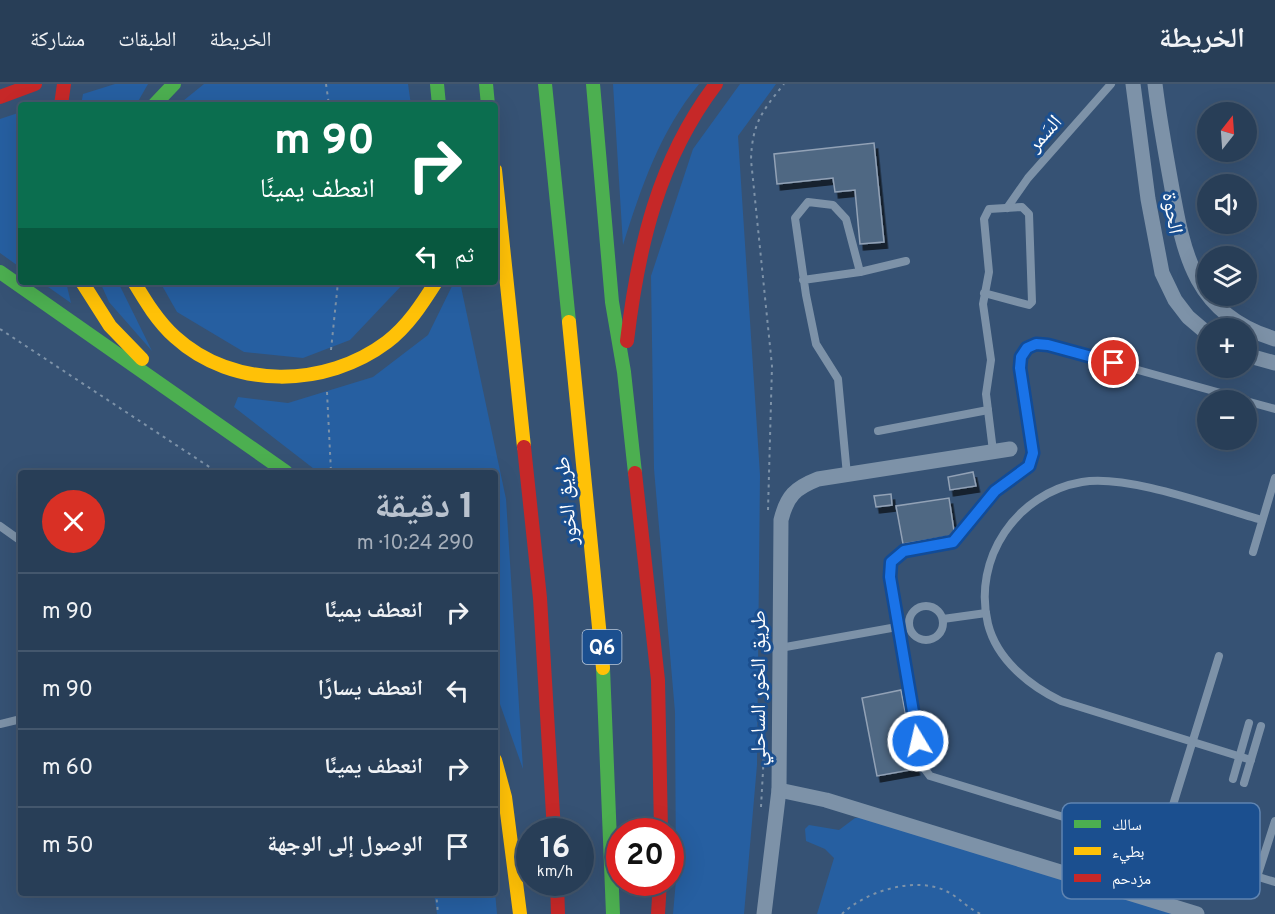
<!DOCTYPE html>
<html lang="ar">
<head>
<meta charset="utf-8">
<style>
  body { margin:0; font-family:Overpass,"Noto Naskh Arabic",sans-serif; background:#30455d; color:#f1f3f6; direction:rtl; height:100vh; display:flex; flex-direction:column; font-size:22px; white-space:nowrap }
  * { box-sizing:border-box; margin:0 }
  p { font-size:20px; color:#a5aeba }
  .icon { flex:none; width:33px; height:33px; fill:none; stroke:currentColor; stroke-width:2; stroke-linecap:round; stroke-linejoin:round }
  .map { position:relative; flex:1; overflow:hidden; direction:ltr }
  .panel { position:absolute; left:18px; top:386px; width:480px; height:426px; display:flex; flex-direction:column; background:#283e57; border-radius:6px; box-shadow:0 6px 24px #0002,0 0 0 2px #44576d; direction:rtl }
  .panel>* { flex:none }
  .banner { position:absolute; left:18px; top:18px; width:480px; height:183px; border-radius:6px; box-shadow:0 6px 24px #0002,0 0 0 2px #44576d; direction:rtl; background:#0b6e4f; color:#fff; overflow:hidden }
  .needle { width:39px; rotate:17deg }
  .buttons { position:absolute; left:1197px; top:18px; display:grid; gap:12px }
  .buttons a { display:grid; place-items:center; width:60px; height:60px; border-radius:50%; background:#283e57; box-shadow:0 6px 24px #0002,0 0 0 2px #44576d; font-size:30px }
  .speed { position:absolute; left:516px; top:734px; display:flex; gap:12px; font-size:30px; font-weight:700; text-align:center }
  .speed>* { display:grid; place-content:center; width:78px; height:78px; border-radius:50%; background:#283e57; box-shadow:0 6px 24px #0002,0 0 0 2px #44576d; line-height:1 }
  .speed small { font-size:15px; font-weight:400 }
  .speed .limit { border:9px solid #d22; background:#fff; color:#111 }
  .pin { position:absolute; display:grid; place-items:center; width:51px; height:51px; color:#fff; margin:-26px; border:3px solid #fff; border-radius:50%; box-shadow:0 2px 6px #0007 }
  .me { position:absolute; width:66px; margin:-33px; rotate:351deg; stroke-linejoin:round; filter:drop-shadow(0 0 4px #0008) }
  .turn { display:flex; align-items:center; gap:21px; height:126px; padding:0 24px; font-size:27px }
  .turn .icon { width:78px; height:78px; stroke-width:2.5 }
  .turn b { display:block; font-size:42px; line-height:51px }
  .then { display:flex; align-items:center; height:57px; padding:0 24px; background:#0003; gap:12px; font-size:22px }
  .round { display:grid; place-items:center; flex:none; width:63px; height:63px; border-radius:32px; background:#30455d }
  .summary { display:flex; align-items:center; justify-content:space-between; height:102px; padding:0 24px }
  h1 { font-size:36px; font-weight:800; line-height:45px; color:#b9c2ce }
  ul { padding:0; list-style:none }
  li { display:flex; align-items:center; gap:18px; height:78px; padding:0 24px; border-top:2px solid #44576d }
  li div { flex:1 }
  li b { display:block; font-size:22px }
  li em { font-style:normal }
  header { display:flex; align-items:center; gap:36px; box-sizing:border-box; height:84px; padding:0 30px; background:#283e57; border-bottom:2px solid #44576d }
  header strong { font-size:28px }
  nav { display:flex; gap:33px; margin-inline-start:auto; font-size:21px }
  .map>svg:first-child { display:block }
  .green { fill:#265fa1 }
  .building { fill:#506783; stroke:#92a2b6; stroke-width:1.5; filter:url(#shadow) }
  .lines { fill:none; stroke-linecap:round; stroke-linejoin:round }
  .path { stroke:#7d92a8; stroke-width:2; stroke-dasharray:3 4.5; stroke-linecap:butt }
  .lane { stroke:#7d92a8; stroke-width:8 }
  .street { stroke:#7d92a8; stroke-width:15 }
  .fast { stroke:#4caf50; stroke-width:14 }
  .slow { stroke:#ffc107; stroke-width:14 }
  .jam { stroke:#c62828; stroke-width:14 }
  .route-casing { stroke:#114b97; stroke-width:15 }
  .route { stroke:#1a73e8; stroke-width:10 }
  .labels { text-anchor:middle; stroke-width:6; stroke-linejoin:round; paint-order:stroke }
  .shield { fill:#1b4f8f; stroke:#bbcadd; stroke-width:1.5 }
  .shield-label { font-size:20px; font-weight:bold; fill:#fff }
  .street-label { font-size:21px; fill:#fff; stroke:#1b4f8f }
  .key { fill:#1b4f8f; stroke:#5f84b1; stroke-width:1.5 }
  .key-label { font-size:16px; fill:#fff }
</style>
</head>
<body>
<header>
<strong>الخريطة</strong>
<nav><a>الخريطة</a><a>الطبقات</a><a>مشاركة</a></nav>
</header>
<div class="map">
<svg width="1275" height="830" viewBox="0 0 1275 830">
  <defs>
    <filter id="shadow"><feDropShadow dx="3.5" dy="6" stdDeviation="0" flood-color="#0009"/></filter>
  </defs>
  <rect width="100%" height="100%" fill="#365274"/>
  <g class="green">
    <polygon points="115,0 148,0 136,21 81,21 83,10"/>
    <polygon points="204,0 408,0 411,21 178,21"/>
    <path d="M 613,0 L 699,0 C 660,47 641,104 623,161 Z"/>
    <polygon points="740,0 776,0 738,52 760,391 757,681 744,830 673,830 676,796 675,628 654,385 651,192 693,65"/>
    <polygon points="21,28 21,184 0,169 0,35"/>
    <polygon points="41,198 66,198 71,219"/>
    <polygon points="100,198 118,198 152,267 109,218"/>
    <polygon points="160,198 405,198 350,256 303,274 244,268 177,228"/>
    <polygon points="454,198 460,198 506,415 523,685 495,606 495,388 318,388 234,323 238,313 288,319 373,293 428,251"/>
    <polygon points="855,734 861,734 1180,830 817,830 834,774 825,765 806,757 805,745 809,741 839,746"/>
    <polygon points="495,808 497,830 437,830 434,809"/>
  </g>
  <g class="building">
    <polygon points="874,59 884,158 860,160 855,106 835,108 833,94 777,100 774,70"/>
    <polygon points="973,388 976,402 950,406 948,393"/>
    <polygon points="891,410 892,421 876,423 874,412"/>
    <polygon points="949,414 954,447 950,452 903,460 896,422"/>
    <polygon points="901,606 916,685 877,692 862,614"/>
  </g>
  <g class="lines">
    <g class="path">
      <polyline points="326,0 329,21"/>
      <polyline points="0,245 217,388"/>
      <polyline points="331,266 338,198"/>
      <polyline points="327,308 331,388"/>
      <path d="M 768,426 L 772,282 L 751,76 C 752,40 762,27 784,0"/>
      <polyline points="761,723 764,669"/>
      <polyline points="436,808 438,830"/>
      <path d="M 842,830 C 866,807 915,792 946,807 C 959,813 968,825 981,830"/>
    </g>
    <g class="lane">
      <polyline points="1007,124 1028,94 1111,0"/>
      <polyline points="860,188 906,177"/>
      <polyline points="803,196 860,188 846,135 833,121 808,118 795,134 806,211 816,260 838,295 847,391"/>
      <polyline points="984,209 1029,221 1032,218 1029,130 1022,123 989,125 984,135 989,188 983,220 991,276 986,310 993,367"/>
      <path d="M 1246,316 L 1048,261 L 1031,261 L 1024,269 L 1020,278 L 1033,369 L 1031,378 L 985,418 L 953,458 C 932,468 893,457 889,488 L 921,680 L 930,692 L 1275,798"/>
      <polyline points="1246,317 1275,325"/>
      <polyline points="878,347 988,326"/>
      <polyline points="0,442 21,457"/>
      <polyline points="1253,468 1275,394"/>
      <circle cx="926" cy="539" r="17"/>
      <polyline points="943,535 986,529"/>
      <polyline points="780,564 908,541"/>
      <polyline points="0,640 21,635"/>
      <path d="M 1251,676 L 1061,617 C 1030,602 997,576 988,540 C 972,474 1017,409 1082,398 C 1128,390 1215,423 1262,436"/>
      <polyline points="1233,695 1249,639"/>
      <polyline points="1244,699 1261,642"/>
      <polyline points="1160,763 1219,572"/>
      <polyline points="1257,793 1275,737"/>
    </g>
    <g class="street">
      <polyline points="1133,0 1148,115 1162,189 1175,216 1188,233 1208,250"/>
      <path d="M 1155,0 C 1159,33 1165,66 1171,99 C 1184,173 1195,230 1275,255"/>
      <polyline points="1246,271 1275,279"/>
      <polyline points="779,706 826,716 1197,830"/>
      <path d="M 764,830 L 779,706 L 781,436 C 787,412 795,404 818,395 L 1010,365"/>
    </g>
    <g class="fast">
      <polyline points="437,0 439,21"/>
      <polyline points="486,0 488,21"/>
      <polyline points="545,0 569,238"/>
      <polyline points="593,0 612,218 624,288 635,389"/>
      <polyline points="154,21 174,0"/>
      <polyline points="0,188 286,388"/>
      <polyline points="603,584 613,830"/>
    </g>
    <g class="slow">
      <polyline points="495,86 524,363"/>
      <polyline points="82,198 110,242 142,275"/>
      <path d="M 134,198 C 146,218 158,238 175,253 C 233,306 326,304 387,258 C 408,242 422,220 436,198"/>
      <polyline points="569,238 603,584"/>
      <polyline points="495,676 505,713 520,830"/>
    </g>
    <g class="jam">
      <polyline points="0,13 35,0"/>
      <polyline points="61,21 64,0"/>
      <path d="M 627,257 C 638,164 658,76 716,0"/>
      <polyline points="524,363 540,514 554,747"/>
      <polyline points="635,389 658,596 661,747"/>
      <polyline points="557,798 558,830"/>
      <polyline points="658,830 660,798"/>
    </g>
  </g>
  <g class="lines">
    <defs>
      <polyline id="route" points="918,657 890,493 891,478 904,467 953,458 995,407 1029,382 1033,369 1020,284 1021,273 1027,264 1036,260 1048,261 1114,279"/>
    </defs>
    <use href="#route" class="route-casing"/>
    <use href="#route" class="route"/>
  </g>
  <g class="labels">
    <rect class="shield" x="582.5" y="546" width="39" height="34" rx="4.5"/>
    <g class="shield-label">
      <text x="602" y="570">Q6</text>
    </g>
    <g class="street-label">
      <text transform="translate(1044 49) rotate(-48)" y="7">السَمر</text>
      <text transform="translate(1173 129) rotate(80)" y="7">الحوة</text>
      <text transform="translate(566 417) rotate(-96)" y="7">طريق الخور</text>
      <text transform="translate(758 604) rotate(-90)" y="7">طريق الخور الساحلي</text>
    </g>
  </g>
  <rect x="1062" y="719" width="198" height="96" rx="9" class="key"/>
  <rect x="1074" y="736" width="27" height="8" fill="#4caf50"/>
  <rect x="1074" y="763" width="27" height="8" fill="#ffc107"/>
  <rect x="1074" y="790" width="27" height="8" fill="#c62828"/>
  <g class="key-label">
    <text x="1112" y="746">سالك</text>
    <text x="1112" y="773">بطيء</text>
    <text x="1112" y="800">مزدحم</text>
  </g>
</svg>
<div class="buttons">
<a><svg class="needle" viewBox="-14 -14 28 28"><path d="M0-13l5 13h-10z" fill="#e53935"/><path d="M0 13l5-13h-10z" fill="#a5aeba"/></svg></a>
<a><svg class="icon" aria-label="sound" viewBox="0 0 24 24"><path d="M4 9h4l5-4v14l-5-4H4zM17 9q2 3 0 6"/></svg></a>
<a><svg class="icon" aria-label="layers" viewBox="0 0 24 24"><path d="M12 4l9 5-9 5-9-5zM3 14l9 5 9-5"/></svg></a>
<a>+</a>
<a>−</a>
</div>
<div class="speed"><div>16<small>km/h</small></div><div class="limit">20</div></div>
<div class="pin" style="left:1114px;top:279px;background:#d93025"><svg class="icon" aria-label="arrive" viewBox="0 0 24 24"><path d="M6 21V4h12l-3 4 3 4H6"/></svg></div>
<svg class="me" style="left:918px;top:657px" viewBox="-20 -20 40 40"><circle r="17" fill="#1a73e8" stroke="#fff" stroke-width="3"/><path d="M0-11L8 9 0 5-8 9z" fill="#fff"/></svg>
<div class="banner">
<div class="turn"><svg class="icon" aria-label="right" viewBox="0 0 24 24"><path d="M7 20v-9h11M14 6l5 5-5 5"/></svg><div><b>90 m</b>انعطف يمينًا</div></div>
<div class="then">ثم<svg class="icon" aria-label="left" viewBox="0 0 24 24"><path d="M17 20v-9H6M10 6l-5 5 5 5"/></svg></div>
</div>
<section class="panel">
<div class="summary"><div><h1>1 دقيقة</h1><p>290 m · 10:24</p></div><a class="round" style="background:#d93025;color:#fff"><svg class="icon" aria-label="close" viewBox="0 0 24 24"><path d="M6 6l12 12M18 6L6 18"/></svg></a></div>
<ul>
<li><svg class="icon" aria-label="right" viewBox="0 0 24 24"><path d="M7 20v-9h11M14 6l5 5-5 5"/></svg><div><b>انعطف يمينًا</b></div><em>90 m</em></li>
<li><svg class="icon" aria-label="left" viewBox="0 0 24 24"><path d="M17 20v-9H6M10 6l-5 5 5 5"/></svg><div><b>انعطف يسارًا</b></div><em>90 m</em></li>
<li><svg class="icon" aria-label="right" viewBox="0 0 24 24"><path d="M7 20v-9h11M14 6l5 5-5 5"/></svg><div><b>انعطف يمينًا</b></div><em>60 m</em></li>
<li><svg class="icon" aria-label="arrive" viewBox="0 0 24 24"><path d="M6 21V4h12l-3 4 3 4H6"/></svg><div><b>الوصول إلى الوجهة</b></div><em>50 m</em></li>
</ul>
</section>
</div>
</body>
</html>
